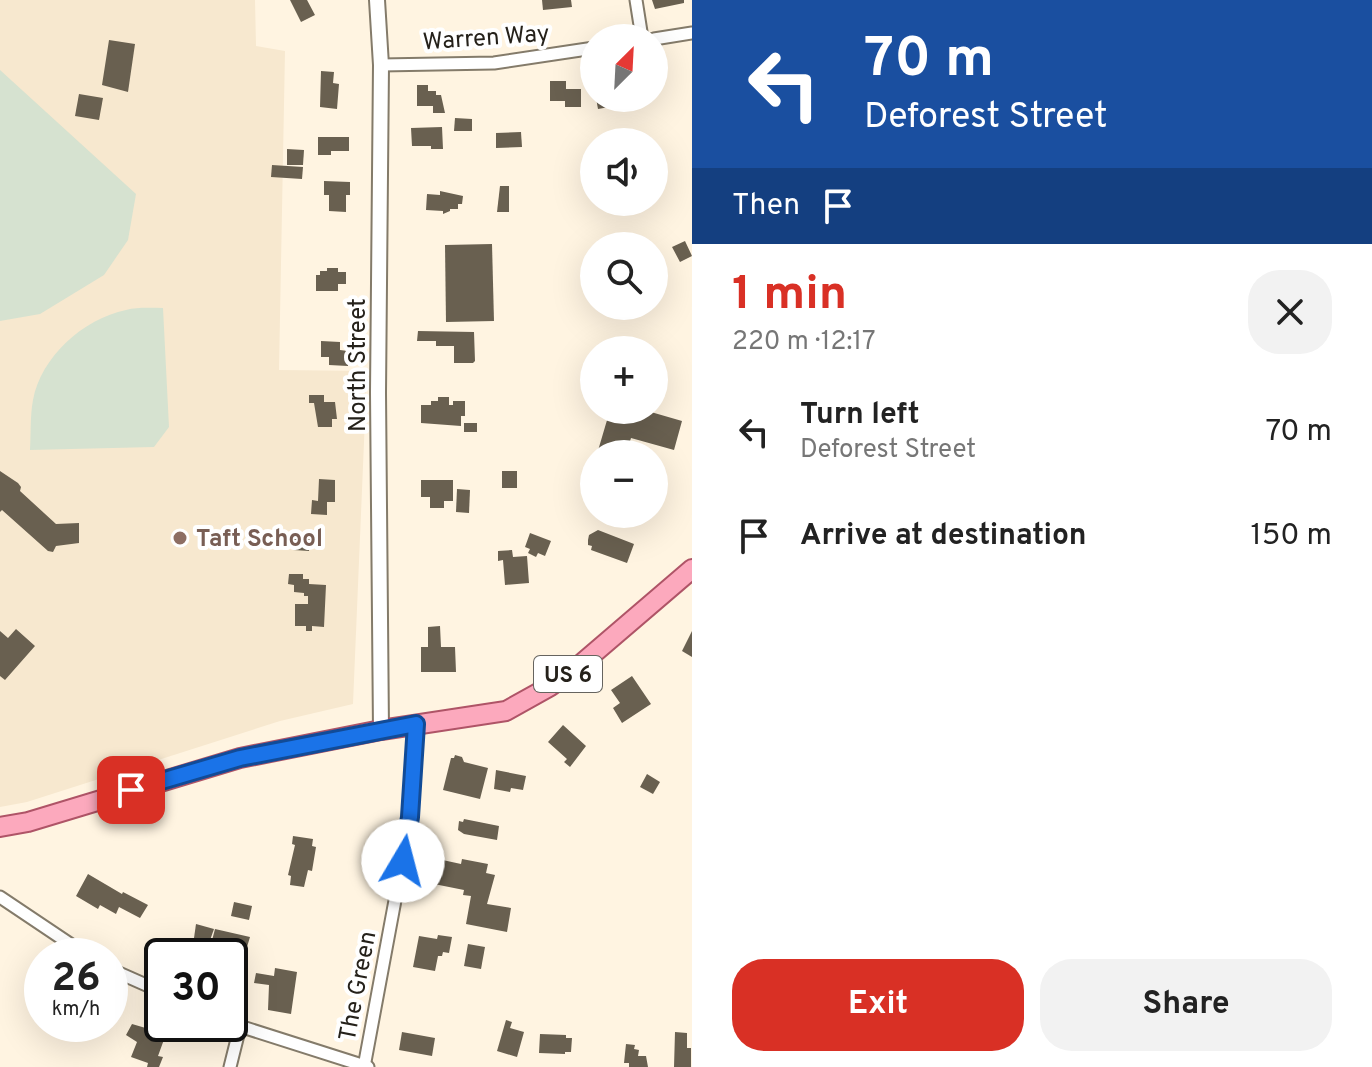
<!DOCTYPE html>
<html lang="en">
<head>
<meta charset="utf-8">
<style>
  body { margin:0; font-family:Overpass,sans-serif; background:#f2f2f2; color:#222; height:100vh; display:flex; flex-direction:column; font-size:30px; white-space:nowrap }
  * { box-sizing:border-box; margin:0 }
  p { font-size:26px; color:#767676 }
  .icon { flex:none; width:44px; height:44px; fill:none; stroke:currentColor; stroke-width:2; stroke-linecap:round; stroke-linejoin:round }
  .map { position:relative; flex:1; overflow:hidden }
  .panel { display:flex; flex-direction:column; background:#fff; width:680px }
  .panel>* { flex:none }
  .hud { background:#1a4fa0; color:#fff; overflow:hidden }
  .needle { width:52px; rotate:24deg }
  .tools { position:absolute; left:580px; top:24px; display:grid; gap:16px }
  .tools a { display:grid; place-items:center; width:88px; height:88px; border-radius:50%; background:#fff; box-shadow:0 8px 32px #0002; font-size:40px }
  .speed { position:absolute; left:24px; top:938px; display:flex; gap:16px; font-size:40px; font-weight:700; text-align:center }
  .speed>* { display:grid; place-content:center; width:104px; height:104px; border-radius:50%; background:#fff; box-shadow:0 8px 32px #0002; line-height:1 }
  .speed small { font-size:20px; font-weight:400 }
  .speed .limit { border:4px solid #111; border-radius:12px; background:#fff; color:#111 }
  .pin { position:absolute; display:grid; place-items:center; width:68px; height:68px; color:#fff; margin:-34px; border-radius:16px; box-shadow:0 4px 12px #0006 }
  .me { position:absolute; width:88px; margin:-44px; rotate:8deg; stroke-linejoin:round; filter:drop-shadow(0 0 6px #0008) }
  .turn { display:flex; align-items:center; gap:28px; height:168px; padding:0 40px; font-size:36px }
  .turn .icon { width:104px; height:104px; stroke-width:2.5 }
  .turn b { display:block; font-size:56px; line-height:68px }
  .then { display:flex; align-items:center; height:76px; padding:0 40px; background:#0003; gap:16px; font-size:30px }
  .round { display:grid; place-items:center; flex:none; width:84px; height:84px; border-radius:32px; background:#f2f2f2 }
  .head { display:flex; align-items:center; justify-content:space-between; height:136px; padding:0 40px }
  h1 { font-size:48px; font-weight:700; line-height:60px; color:#d93025 }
  .cta { display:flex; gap:16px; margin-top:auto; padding:16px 40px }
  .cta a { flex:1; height:92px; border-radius:32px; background:#d93025; color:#fff; font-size:32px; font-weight:700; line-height:92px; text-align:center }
  .cta a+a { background:#f2f2f2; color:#222 }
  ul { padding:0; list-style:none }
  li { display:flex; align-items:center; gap:24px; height:104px; padding:0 40px }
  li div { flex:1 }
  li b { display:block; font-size:30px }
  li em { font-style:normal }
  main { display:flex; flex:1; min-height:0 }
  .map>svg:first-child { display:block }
  .built { fill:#f7e8cf }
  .green { fill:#d6e2d0 }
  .building { fill:#696050 }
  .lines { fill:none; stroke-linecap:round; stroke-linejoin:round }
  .minor-casing { stroke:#847b6a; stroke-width:15 }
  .tertiary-casing { stroke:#847b6a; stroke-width:18 }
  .primary-casing { stroke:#af5467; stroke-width:22 }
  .minor { stroke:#fff; stroke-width:11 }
  .tertiary { stroke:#fff; stroke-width:14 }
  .primary { stroke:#fca9bd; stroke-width:18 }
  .route-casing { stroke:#114b97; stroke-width:20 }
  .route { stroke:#1a73e8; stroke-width:14 }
  .education-dot { fill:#8d6e63; stroke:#fff; stroke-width:3 }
  .labels { text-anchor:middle; stroke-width:8; stroke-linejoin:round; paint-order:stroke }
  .shield { fill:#fff; stroke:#66645f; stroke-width:2 }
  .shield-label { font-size:22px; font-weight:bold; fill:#25211a }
  .street-label { font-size:24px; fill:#25211a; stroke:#fff }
  .education-label { font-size:24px; font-weight:bold; fill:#785e54; stroke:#fff; text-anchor:start }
</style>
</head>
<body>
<main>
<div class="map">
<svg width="692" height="1067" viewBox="0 0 692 1067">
  <rect width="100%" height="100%" fill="#fff4e1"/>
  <polygon class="built" points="0,0 255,0 256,46 285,51 279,370 367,371 353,704 280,721 27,802 0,807"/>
  <g class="green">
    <polygon points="0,70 136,194 128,240 104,275 40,314 0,321"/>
    <path d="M 163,308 L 169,427 L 154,447 L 30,450 C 31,434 30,416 33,400 C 41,357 83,319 126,310 C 137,307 151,308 163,308 Z"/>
  </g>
  <g class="building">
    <polygon points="290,0 307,0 315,15 301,22"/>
    <polygon points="542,0 571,0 572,7 543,10"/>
    <polygon points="652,0 684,0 684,3 655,9"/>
    <polygon points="109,40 135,44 128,92 102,85"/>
    <polygon points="321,71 334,72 333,83 339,84 337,109 320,107"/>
    <polygon points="550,81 566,81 566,89 581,89 581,107 565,107 565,101 550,101"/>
    <polygon points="417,85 428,85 428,91 436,91 436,95 441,95 445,113 433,113 433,106 417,106"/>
    <polygon points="79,94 103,98 99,120 75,116"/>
    <polygon points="596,98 614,98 615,106 598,109"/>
    <polygon points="455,118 472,119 472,131 454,131"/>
    <polygon points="442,127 443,149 431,149 431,146 412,146 411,128"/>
    <polygon points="521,132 522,147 496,148 496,133"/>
    <polygon points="318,137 349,137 349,151 331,151 331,155 318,155"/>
    <polygon points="287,149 304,150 303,165 287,165"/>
    <polygon points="272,165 303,167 302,179 271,177"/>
    <polygon points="324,181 350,182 350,195 346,195 346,212 329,211 329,195 324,195"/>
    <polygon points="500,186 509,186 509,212 497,212"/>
    <polygon points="440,191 463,196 462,204 458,204 458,209 450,209 450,211 443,214 443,211 426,210 427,194 440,195"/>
    <polygon points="685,241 692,256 680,262 672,247"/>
    <polygon points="492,244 494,321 446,322 445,245"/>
    <polygon points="327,268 338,268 338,272 346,272 346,284 338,284 338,291 316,291 316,275 320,275 320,271 327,271"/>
    <polygon points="418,331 474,332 475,361 473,363 454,363 454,346 436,346 436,341 417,341"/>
    <polygon points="321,341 340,342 340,350 348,351 348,366 329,365 329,357 321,357"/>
    <polygon points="309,395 324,395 324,402 335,402 337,419 332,419 332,427 318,427 314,403 309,403"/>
    <polygon points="438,397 449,397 449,405 453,405 453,401 465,401 465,416 461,416 461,426 421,423 421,405 431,405 431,401 438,401"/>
    <polygon points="610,410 644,410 682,421 674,450 631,438 626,454 597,454"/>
    <rect x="464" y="423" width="13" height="9"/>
    <polygon points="654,469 662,471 655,506 654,506"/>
    <polygon points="0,471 18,483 21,487 20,491 56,524 79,523 79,543 56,546 53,552 48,551 2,510 0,512"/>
    <rect x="502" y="471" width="15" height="17"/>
    <polygon points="319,479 335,480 335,502 327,502 327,515 311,514 312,500 318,501"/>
    <polygon points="421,480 453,480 453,501 444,501 444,508 430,508 430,497 421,497"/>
    <polygon points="457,489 470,490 469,513 456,512"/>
    <polygon points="598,530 634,544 627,563 591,550 592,546 588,545 588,540 589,535"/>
    <polygon points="530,533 551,541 545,556 538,553 536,557 528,553 530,549 525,547"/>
    <polygon points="294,535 310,536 309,551 293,550"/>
    <polygon points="512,550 513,557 527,556 529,583 505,585 503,560 498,561 498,551"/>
    <polygon points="289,574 303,574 303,579 309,579 309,584 326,585 324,627 312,626 312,631 306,631 306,626 295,626 295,604 308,604 308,596 304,596 304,593 294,592 294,585 288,584"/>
    <polygon points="440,626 441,647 455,647 456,672 421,672 421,647 428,647 428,627"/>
    <polygon points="16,629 35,646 5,680 0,676 0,631 8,638"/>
    <polygon points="692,631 692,657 682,651"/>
    <polygon points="632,676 651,704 622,723 613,708 620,703 611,690"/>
    <polygon points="563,725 586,746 570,767 564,762 567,759 548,742"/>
    <polygon points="455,755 462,757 464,762 488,768 480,799 443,790 451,758 454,758"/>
    <polygon points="496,770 526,776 523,790 511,788 510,792 494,789"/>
    <polygon points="647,774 660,782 653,794 640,787"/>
    <polygon points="464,819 499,826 497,840 464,834 458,830 459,821 463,822"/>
    <polygon points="293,836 313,839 312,846 316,847 312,871 308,870 304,887 290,885 291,876 288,875 295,845 292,844"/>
    <polygon points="438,859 461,864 462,859 488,864 486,873 495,875 487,904 511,908 507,932 466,924 471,896 463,895 464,890 434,884 434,880 424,878 427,863 437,865"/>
    <polygon points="88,874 122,894 123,892 148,905 140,918 119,907 116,914 100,905 98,909 76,896"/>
    <polygon points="234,902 252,906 249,920 231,916"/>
    <polygon points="196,924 214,929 209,943 194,938"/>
    <polygon points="215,929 250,937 247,947 233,943 230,956 208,956"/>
    <polygon points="438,935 452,937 449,953 443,952 442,956 438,956 435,971 413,967 419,936 437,939"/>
    <polygon points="468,944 485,947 481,969 464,966"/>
    <polygon points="184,945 207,956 179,956"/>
    <polygon points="275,968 297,972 291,1014 268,1010 269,985 254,983 256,973 274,976"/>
    <polygon points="42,973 42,1001 37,998 41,992 34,988"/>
    <polygon points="506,1020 512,1022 510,1028 524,1032 517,1057 497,1051"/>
    <polygon points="132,1024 166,1034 158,1056 163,1057 159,1067 147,1067 148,1063 131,1057 137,1042 126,1035"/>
    <polygon points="402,1032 435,1038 432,1056 399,1050"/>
    <polygon points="675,1032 687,1033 687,1048 691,1048 691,1067 674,1067"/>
    <polygon points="540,1034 566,1035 566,1038 572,1038 571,1052 565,1052 565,1054 539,1053"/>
    <polygon points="626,1044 635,1045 634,1049 639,1050 638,1056 646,1056 648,1067 629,1067 629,1063 624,1063"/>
  </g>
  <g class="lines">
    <defs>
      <g id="minor">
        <polyline points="636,0 642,38"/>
        <polyline points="654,39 692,33"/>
        <polyline points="381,65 494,63 594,48"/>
        <polyline points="0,897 88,956"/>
        <polyline points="110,969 162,992"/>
        <polyline points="230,1023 368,1067"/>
        <polyline points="230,1067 240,1027"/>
        <polyline points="364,1067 407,836 416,724"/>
      </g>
      <polyline id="tertiary" points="377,0 381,65 378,393 381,730"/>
      <polyline id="primary" points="0,827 28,822 240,758 381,730 506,711 549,687 580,665 692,569"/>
    </defs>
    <use href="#minor" class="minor-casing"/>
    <use href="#tertiary" class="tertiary-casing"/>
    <use href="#primary" class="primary-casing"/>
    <use href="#minor" class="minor"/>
    <use href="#tertiary" class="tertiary"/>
    <use href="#primary" class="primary"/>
  </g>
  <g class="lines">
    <defs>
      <polyline id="route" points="131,790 240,758 416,724 410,817 403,861"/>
    </defs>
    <use href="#route" class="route-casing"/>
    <use href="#route" class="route"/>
  </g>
  <circle class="education-dot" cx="180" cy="538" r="8"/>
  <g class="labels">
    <rect class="shield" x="534" y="656" width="68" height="36" rx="6"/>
    <g class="shield-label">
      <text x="568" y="682">US 6</text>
    </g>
    <g class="street-label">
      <text transform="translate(486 37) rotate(-4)" y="8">Warren Way</text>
      <text transform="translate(357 365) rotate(-90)" y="8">North Street</text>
      <text transform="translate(357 986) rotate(-79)" y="8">The Green</text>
    </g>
    <g class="education-label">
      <text x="196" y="546">Taft School</text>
    </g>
  </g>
</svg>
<div class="tools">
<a><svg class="needle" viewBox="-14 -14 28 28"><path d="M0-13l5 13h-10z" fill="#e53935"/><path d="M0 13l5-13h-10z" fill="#767676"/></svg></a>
<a><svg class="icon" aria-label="sound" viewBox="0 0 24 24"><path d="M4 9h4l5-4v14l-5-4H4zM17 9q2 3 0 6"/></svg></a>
<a><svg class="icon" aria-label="search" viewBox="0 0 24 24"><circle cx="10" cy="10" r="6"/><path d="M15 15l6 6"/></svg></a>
<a>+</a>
<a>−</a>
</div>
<div class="speed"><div>26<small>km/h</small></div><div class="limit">30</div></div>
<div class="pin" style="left:131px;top:790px;background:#d93025"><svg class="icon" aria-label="arrive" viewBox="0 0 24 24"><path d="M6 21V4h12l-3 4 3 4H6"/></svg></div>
<svg class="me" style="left:403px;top:861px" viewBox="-20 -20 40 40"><circle r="19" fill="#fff"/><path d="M0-13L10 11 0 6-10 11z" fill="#1a73e8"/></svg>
</div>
<section class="panel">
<div class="hud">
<div class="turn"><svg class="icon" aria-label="left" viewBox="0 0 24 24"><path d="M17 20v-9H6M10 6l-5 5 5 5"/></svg><div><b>70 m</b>Deforest Street</div></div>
<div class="then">Then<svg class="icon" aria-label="arrive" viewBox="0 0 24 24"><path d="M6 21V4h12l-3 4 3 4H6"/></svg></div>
</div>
<div class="head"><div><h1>1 min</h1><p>220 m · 12:17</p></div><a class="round"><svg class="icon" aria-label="close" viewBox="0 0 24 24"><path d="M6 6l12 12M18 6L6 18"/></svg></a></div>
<ul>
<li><svg class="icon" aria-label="left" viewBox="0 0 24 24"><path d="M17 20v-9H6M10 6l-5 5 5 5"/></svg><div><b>Turn left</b><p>Deforest Street</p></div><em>70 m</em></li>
<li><svg class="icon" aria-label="arrive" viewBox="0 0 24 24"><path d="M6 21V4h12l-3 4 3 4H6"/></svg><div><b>Arrive at destination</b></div><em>150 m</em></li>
</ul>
<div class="cta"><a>Exit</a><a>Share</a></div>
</section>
</main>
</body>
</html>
